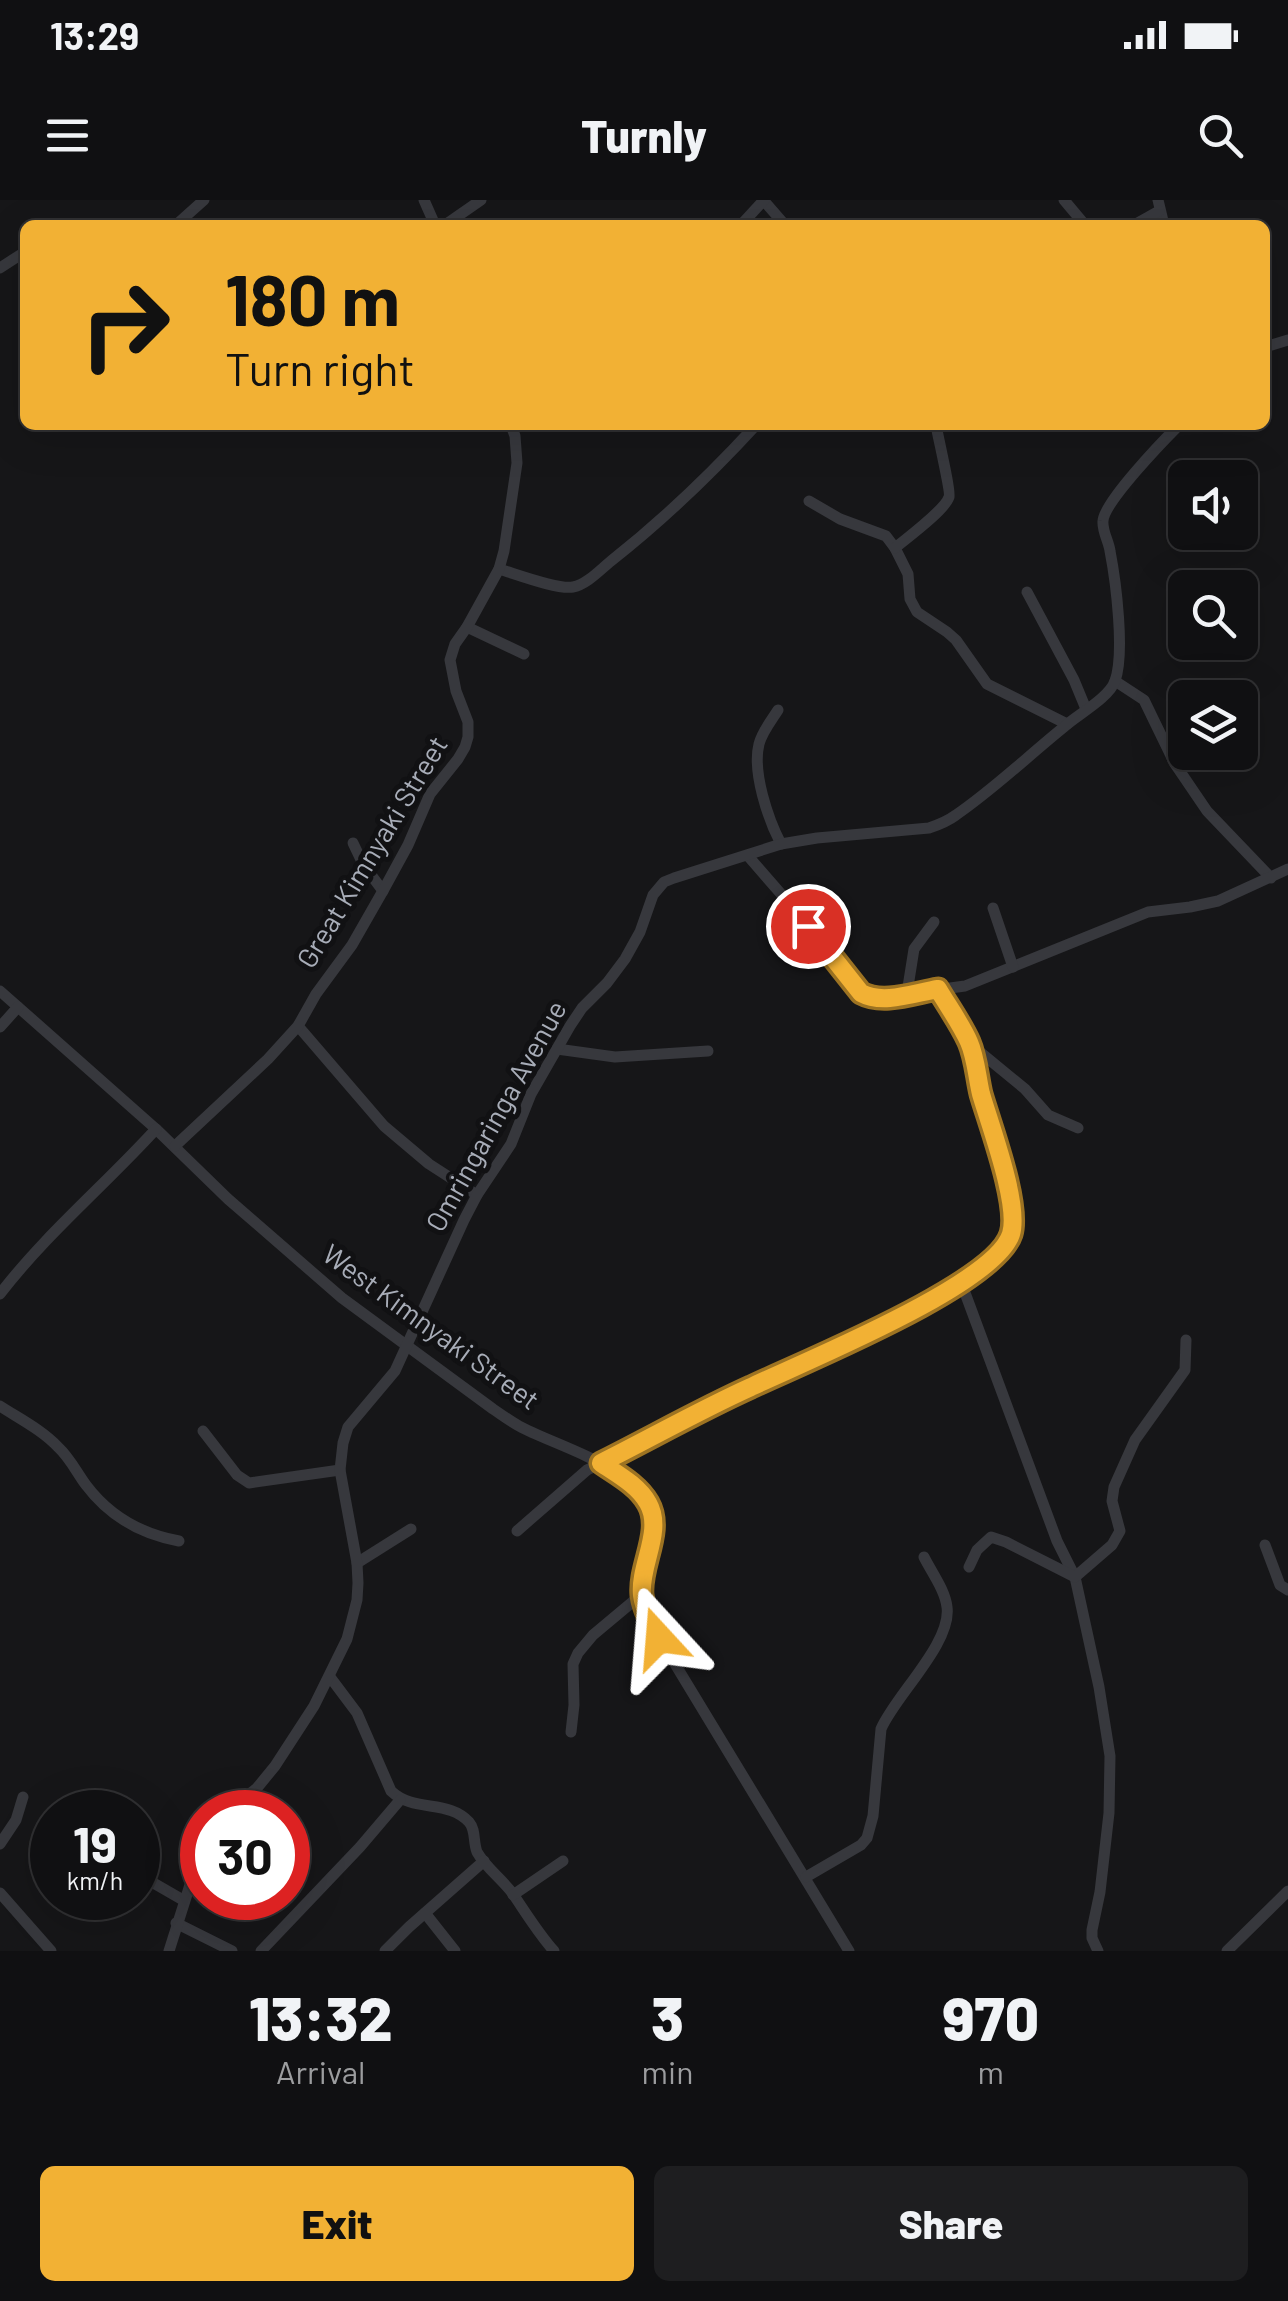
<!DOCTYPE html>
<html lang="en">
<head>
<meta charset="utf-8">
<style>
  body { margin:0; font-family:Barlow,sans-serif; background:#1e1e20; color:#f1f3f6; height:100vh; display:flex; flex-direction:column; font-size:38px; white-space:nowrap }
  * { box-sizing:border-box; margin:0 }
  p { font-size:32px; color:#9c9d9f }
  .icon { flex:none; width:55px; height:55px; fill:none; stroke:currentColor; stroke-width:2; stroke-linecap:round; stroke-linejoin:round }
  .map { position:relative; height:1751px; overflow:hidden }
  .side { display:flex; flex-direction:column; background:#101012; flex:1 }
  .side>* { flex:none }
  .top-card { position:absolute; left:20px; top:20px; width:1250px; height:210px; border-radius:15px; box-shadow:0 10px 40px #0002,0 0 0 2px #303032; background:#f2b134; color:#111; overflow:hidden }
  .fabs { position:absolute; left:1168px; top:260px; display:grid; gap:20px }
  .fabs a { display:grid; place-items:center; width:90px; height:90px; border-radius:15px; background:#101012; box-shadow:0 10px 40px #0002,0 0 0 2px #303032; font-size:50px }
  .speed { position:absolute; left:30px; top:1590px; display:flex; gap:20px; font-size:50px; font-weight:700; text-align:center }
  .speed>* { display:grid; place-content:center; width:130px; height:130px; border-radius:50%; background:#101012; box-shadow:0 10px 40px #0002,0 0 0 2px #303032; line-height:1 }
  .speed small { font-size:25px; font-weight:400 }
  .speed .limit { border:15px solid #d22; background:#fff; color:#111 }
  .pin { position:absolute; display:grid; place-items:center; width:85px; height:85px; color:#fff; margin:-42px; border:5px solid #fff; border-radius:50%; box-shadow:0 2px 10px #0007 }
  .me { position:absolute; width:110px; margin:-55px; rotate:341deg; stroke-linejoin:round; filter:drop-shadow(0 0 8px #0008) }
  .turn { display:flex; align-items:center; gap:35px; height:210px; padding:0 40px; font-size:45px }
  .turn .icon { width:130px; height:130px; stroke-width:2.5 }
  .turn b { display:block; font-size:70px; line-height:85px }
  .eta { display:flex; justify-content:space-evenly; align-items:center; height:170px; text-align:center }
  .eta b { font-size:60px; font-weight:800; line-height:70px }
  .action { display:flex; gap:20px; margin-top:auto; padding:20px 40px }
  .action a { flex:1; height:115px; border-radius:15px; background:#f2b134; color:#111; font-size:40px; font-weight:800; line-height:115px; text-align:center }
  .action a+a { background:#1e1e20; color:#f1f3f6 }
  .status { display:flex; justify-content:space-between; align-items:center; height:70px; padding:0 50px; background:#101012; direction:ltr }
  .status svg { height:28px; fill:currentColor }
  header { display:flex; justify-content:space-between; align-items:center; height:130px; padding:0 40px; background:#101012; font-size:45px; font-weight:800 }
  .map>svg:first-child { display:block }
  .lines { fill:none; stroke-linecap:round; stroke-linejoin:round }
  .minor { stroke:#37383d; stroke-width:11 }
  .route-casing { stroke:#9d7322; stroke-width:25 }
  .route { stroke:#f2b134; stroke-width:18 }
  .labels { text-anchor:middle; stroke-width:10; stroke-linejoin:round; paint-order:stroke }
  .street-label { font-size:28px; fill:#a8adb8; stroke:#111113 }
</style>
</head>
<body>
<div class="status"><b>13:29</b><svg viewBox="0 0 49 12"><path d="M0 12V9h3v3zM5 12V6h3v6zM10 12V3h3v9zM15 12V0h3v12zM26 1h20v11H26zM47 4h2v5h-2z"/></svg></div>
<header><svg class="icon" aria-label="menu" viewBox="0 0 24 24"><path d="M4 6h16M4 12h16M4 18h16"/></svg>Turnly<svg class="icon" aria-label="search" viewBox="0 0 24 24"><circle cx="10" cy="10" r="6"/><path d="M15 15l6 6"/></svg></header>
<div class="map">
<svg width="1288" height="1751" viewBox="0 0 1288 1751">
  <rect width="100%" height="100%" fill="#161618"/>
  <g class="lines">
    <g class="minor">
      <polyline points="424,0 435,25"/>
      <polyline points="1064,0 1085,25"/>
      <polyline points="1158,0 1164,25"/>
      <polyline points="764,1 785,25"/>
      <polyline points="176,25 204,0"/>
      <polyline points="445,25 481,0"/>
      <polyline points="741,25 764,0"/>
      <polyline points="1134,25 1159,11"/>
      <polyline points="0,68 20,55 25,55"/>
      <polyline points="1265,147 1288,140"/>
      <polyline points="809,301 840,319 886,336 895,348 908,374 910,399 917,412 947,432 956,440 987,484 1067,524"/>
      <path d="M 895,348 C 907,338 945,310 949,297 C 951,292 938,237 936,225"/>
      <path d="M 499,369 C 516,374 558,390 573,387 C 586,385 600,370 611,361 C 663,320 711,274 756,225"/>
      <polyline points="1027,392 1074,480 1086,509"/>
      <polyline points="467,427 524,454"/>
      <polyline points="1115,481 1144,500 1175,564 1207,611 1271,678"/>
      <path d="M 778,510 C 771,521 762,532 759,544 C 752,572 768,619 781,644"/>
      <polyline points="353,643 363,664 383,691"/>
      <polyline points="748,656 809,726 861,793 876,798 965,786 1148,712 1190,707 1218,701 1288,669"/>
      <polyline points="993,708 1013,767"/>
      <path d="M 0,791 L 156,929 L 228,999 L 342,1098 L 493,1209 C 502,1215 510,1221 519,1226 C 559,1248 655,1271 653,1328 C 651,1371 634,1379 652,1426 L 849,1751"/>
      <polyline points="907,793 914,749 934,722"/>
      <polyline points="298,826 384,926 429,964 477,995"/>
      <polyline points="0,827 18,807"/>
      <polyline points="969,843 1025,889 1048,915 1078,928"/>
      <polyline points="557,849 615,857 708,851"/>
      <polyline points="175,946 268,859 298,826 316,794 352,745 384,689 408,645 430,594 458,559 465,547 468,537 468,522 456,491 450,460 455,444 467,427 499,369 504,351 517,263 515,236 511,225"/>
      <polyline points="961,1082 1057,1341 1075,1377 1099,1487 1110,1556 1109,1613 1100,1692 1092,1730 1092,1738 1098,1751"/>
      <path d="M 0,1094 C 46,1034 105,985 156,929"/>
      <path d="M 0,1206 C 20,1219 42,1230 58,1247 C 70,1258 77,1273 86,1285 C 110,1317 141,1334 179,1341"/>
      <polyline points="203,1231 237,1275 249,1283 340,1270"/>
      <polyline points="517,1331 587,1270 752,1186 882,1128 961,1082 1006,1044 1012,1031 1012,1020 998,950 980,892 969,843 938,789"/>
      <polyline points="1265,1345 1280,1385 1288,1390"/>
      <polyline points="357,1363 411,1329"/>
      <polyline points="969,1367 977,1350 991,1337 1006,1342 1075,1377 1112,1345 1120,1331 1112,1301 1114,1287 1135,1240 1185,1170 1186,1140"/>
      <path d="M 330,1477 L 357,1513 L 391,1591 C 414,1613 448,1599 469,1622 C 476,1630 473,1642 477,1652 C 486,1668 502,1679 513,1694 C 526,1713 538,1733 554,1751"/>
      <polyline points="571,1532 574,1505 573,1464 578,1453 593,1435 642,1394"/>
      <path d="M 227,1612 L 257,1588 L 275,1566 L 314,1506 L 347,1439 L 357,1400 L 358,1383 L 357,1363 L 340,1270 L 343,1243 L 348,1227 L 395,1171 L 464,1020 L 477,995 L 511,944 L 531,894 L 570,826 L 582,808 L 607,783 L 625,759 L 640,732 L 653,695 L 664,682 L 674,678 L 781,644 L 817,638 L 929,628 C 938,625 948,621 956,615 C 994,589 1028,556 1064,527 C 1077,515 1109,498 1115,481 C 1125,453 1116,382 1110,351 C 1109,342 1102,331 1103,321 C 1104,302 1163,241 1179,225"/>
      <polyline points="0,1644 16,1620 23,1597"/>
      <polyline points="138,1668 150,1681 183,1700"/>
      <path d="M 806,1677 L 861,1645 L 867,1638 L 873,1616 L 881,1529 C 895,1496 952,1443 947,1407 C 945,1390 932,1373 924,1357"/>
      <polyline points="0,1693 51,1751"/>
      <polyline points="513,1695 563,1661"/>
      <polyline points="425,1713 455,1751"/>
      <polyline points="176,1723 232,1751"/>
      <polyline points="169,1751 202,1647"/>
      <polyline points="261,1751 360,1647 400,1600"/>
      <polyline points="385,1751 409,1727 484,1661"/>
      <polyline points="1227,1751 1288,1691"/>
    </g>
  </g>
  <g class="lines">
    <defs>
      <path id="route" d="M 659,1438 C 652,1425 644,1410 642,1395 C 639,1365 664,1331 648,1303 C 638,1285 617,1274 601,1263 C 651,1238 700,1210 751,1187 C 801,1163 995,1085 1011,1034 C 1020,1005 990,925 981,894 C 977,877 976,858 969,842 C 961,824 948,806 938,789 C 914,793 883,805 861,793 L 808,726"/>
    </defs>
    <use href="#route" class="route-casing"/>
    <use href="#route" class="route"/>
  </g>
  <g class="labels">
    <g class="street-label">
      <text transform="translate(372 652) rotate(-59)" y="10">Great Kimnyaki Street</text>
      <text transform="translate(496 916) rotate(-61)" y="10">Omringaringa Avenue</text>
      <text transform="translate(431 1127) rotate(36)" y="10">West Kimnyaki Street</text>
    </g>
  </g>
</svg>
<div class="fabs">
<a><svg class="icon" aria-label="sound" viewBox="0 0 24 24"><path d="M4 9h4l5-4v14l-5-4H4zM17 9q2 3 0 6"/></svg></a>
<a><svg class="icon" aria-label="search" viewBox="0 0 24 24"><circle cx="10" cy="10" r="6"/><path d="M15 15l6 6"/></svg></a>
<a><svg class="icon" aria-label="layers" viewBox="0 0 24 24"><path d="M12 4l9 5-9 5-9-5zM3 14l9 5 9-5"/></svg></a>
</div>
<div class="speed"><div>19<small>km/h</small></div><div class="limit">30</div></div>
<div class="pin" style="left:808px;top:726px;background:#d93025"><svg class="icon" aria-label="arrive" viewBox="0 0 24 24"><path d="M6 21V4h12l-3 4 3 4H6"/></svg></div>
<svg class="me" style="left:659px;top:1438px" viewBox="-20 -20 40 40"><path d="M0-17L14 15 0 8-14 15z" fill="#f2b134" stroke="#fff" stroke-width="4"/></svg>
<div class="top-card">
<div class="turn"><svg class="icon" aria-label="right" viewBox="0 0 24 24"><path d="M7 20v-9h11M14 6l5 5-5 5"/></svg><div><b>180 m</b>Turn right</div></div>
</div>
</div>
<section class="side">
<div class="eta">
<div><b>13:32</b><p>Arrival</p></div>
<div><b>3</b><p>min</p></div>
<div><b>970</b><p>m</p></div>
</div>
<div class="action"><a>Exit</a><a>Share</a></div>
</section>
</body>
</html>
